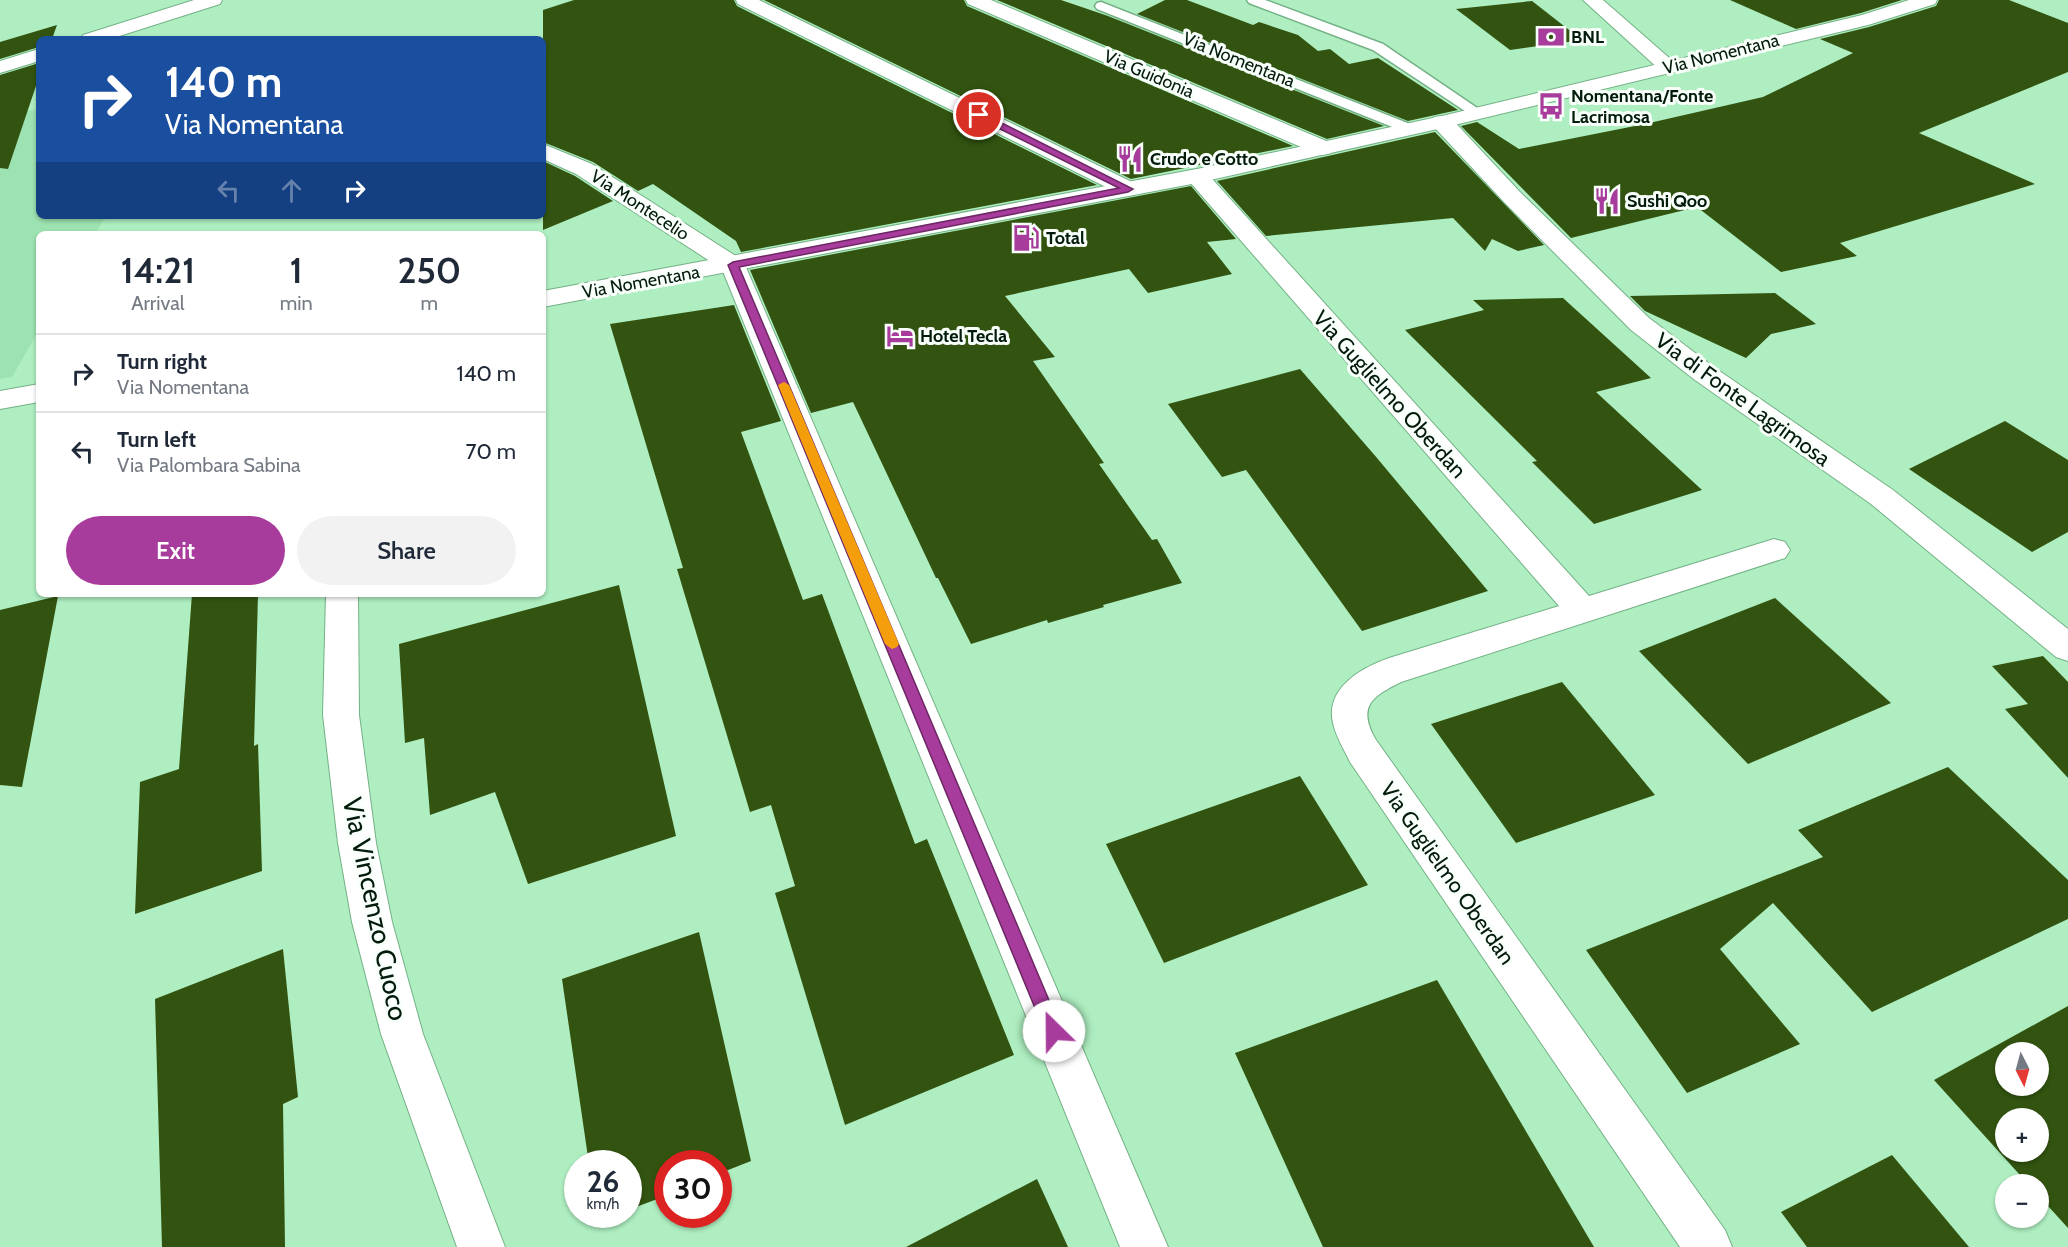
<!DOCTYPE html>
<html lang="en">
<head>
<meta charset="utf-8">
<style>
  body { margin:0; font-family:Cabin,sans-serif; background:#f2f2f3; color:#1f2937; height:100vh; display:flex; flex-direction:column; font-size:22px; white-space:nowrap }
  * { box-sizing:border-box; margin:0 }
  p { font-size:20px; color:#747a83 }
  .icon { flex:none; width:33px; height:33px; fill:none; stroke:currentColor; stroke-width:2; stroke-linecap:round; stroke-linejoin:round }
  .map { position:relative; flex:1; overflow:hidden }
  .panel { position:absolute; left:36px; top:231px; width:510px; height:366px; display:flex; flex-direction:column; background:#fff; border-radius:9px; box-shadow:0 2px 4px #0004 }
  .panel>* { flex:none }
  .banner { position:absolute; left:36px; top:36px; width:510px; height:183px; border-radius:9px; box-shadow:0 2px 4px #0004; background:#1a4fa0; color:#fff; overflow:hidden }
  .needle { width:39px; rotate:174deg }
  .tools { position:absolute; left:1995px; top:1042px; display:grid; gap:12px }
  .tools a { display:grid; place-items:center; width:54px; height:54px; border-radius:50%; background:#fff; box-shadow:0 2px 4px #0004; font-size:30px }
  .speed { position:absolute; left:564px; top:1150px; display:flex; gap:12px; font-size:30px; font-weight:700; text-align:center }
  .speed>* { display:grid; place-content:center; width:78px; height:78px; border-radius:50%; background:#fff; box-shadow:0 2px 4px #0004; line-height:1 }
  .speed small { font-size:15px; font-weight:400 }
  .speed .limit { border:9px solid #d22; background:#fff; color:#111 }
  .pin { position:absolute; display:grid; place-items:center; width:51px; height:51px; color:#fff; margin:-26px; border:3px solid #fff; border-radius:50%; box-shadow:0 2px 6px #0007 }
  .me { position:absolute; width:66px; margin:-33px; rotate:337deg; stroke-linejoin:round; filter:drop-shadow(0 0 4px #0008) }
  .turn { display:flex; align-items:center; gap:21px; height:126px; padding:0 30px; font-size:27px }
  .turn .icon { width:78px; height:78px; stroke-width:2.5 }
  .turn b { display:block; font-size:42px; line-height:51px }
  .lanes { display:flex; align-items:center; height:57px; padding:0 30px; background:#0003; justify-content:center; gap:30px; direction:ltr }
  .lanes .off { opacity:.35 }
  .eta { display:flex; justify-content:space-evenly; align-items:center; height:102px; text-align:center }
  .eta b { font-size:36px; font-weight:600; line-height:42px }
  .button { display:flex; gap:12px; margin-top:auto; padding:12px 30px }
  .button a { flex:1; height:69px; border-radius:36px; background:#a83c9c; color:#fff; font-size:24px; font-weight:600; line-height:69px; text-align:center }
  .button a+a { background:#f2f2f3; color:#1f2937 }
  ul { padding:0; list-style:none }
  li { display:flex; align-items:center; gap:18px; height:78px; padding:0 30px; border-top:2px solid #e0e1e3 }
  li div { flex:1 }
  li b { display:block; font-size:22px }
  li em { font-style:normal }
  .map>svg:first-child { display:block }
  .built { fill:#9de3b1 }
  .building { fill:#325410; fill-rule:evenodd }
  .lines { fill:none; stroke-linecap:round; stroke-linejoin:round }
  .service-casing { stroke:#74b186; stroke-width:3 }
  .minor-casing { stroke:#74b186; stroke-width:2 }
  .tertiary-casing { stroke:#74b186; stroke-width:2 }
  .service { fill:#fff; fill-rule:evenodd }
  .minor { fill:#fff; fill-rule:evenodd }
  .tertiary { fill:#fff; fill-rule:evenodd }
  .route { fill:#a83c9c; stroke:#6d2765; stroke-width:1.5 }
  .slow { fill:#f59e0b }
  .labels { text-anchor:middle; stroke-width:6; stroke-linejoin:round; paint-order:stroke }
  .far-poi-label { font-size:18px; font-weight:bold; fill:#031b0b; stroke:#f9fffa; text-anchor:start }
  .far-street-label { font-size:18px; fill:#031b0b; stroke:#f9fffa }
  .street-label { font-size:22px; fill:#031b0b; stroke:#f9fffa }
  .near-street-label { font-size:27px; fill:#031b0b; stroke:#f9fffa }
</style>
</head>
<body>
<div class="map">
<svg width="2068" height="1247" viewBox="0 0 2068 1247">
  <rect width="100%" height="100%" fill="#aeeec0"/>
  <polygon class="built" points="39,109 39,216 106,216 95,234 39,234 39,330 12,377 0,379 0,115"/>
  <g class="building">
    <polygon points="574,0 734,0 737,6 1097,185 741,252 736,241 653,184 638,191 593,162 543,142 543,10"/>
    <polygon points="764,0 964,0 967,6 1293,146 1131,179"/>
    <polygon points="997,0 1061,0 1108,16 1384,126 1327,139"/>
    <polygon points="1165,0 1187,0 1253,25 1259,22 1298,35 1318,51 1330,49 1349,64 1378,58 1458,110 1408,121 1137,14"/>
    <polygon points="1730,0 1902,0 1861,13 1796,29"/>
    <polygon points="1939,0 2009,0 2068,23 2068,72 1919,133 2035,184 1840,243 1857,256 1781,272 1697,207 1571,238 1461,126 1477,122 1519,149 1645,124 1763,97 1853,53 1820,39 1869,27 1936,6"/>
    <polygon points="1532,1 1582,40 1510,50 1456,9"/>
    <polygon points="57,25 52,39 39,39 39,47 0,59 0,42"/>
    <polygon points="39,63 39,77 8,169 0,168 0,75"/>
    <polygon points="1435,132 1544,245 1518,251 1492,239 1485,251 1453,218 1266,236 1217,181"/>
    <polygon points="543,161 575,176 613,201 543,230"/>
    <polygon points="1191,186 1236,239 1207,242 1232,274 1148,293 1129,269 1005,296 1055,357 1033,361 1104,463 1099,464 1152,540 1157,539 1182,583 1103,605 1104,607 1048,623 1047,620 971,644 938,578 936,578 853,402 811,413 750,270"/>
    <polygon points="1775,293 1816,324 1771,334 1746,358 1645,311 1630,296"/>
    <polygon points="1563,298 1651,378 1596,392 1702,490 1594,524 1532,462 1537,461 1405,330 1484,310 1473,300"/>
    <polygon points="734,305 781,421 741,432 803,600 822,594 915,844 927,839 1014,1055 845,1125 775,893 795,886 771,805 750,812 677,569 683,568 610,324"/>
    <polygon points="1300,369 1377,458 1488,591 1362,631 1246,470 1222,477 1168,404"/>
    <polygon points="2005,421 2068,460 2068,532 2032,552 1909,469"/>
    <polygon points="619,585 676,836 528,884 495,792 430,815 424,738 405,743 399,644"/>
    <polygon points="192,594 258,594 254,746 258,744 262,871 135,914 140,782 179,769"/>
    <polygon points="58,596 22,787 0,785 0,610"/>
    <polygon points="1775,598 1891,703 1748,764 1639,651"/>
    <polygon points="2043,656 2068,682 2068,778 2005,709 2028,704 1992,666"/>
    <polygon points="1562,682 1655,795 1516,843 1431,724"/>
    <polygon points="1948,767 2068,880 2068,919 1872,1012 1773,903 1720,949 1800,1044 1687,1093 1586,950 1823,857 1798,830"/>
    <polygon points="1300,776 1368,885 1164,963 1106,844"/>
    <polygon points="699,932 751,1161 718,1174 718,1164 668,1164 668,1195 628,1210 628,1164 589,1164 562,979"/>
    <polygon points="283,949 298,1097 283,1104 285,1247 162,1247 155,999"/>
    <polygon points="1437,980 1594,1247 1323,1247 1235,1053"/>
    <path d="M 2068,1006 L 2068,1228 L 2038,1195 L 2038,1185 L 2029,1185 L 1934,1080 ZM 2006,1053 L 2038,1053 L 2038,1086 L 2006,1086 ZM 2006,1119 L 2038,1119 L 2038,1152 L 2006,1152 Z"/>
    <polygon points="1892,1155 1969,1247 1807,1247 1781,1212"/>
    <polygon points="1037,1179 1068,1247 906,1247"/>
  </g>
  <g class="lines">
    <defs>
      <g id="service">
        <polygon points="1247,0 1265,0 1383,44 1486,114 1484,117 1474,117 1373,50 1249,3"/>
        <polygon points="1101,2 1415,126 1417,129 1415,132 1405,132 1097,9 1095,6 1097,3"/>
      </g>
      <g id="minor">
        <polygon points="194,0 222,0 220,4 110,39 80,39 83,35"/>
        <polygon points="736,0 759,0 1136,184 1139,189 1136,194 1128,196 1120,194 738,4"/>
        <polygon points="966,0 991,0 1331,143 1334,148 1331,153 1323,155 1315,153 968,4"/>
        <polygon points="1583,0 1603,0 1675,63 1678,67 1675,71 1661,71"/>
        <polygon points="39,49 39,61 0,73 0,61"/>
        <polygon points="1442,116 1450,117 1520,192 1649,318 1715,368 1893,490 2068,629 2068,661 2056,657 1871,504 1695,380 1631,330 1504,202 1434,127 1431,122 1434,117"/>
        <polygon points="543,144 592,164 742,260 745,265 1168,1247 1120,1247 722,269 576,174 543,159"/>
        <path d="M 1197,169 L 1205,171 L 1589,596 L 1774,539 L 1785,542 L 1790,550 L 1785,558 L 1401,682 C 1371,697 1357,707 1376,740 L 1725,1230 L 1732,1247 L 1680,1247 L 1350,762 C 1344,749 1336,737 1333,723 C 1325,688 1361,668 1389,658 L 1559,606 L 1189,181 L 1186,176 L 1189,171 Z"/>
        <polygon points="326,594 358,594 359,715 376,843 392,922 423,1034 505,1247 457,1247 381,1034 352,922 338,843 323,715"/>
      </g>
      <g id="tertiary">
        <polygon points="1909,0 1937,0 1935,4 1868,25 1442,128 1197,183 543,307 543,291 1197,169 1442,116 1862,15"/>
        <polygon points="39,384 39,402 0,409 0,391"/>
      </g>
    </defs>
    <use href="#service" class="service-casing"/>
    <use href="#minor" class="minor-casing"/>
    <use href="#tertiary" class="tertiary-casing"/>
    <use href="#service" class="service"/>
    <use href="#minor" class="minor"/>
    <use href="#tertiary" class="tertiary"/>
  </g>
  <polygon class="route" points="976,113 982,113 1133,189 1128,192 739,267 1062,1031 1060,1037 1054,1039 1047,1037 728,265 733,262 1119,188 976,117"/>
  <polygon class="slow" points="784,382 789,385 899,644 897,647 892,649 885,644 778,385"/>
  <defs>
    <symbol id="bank-bare" viewBox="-9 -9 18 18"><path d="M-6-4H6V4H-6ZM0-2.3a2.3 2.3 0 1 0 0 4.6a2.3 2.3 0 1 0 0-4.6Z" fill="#a83c9c" stroke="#f9fffa" stroke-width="2.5" paint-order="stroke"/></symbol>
    <symbol id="bus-bare" viewBox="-9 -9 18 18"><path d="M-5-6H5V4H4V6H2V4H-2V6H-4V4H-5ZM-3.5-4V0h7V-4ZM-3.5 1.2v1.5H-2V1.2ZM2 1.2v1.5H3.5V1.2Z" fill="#a83c9c" stroke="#f9fffa" stroke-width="2.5" paint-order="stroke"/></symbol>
    <symbol id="restaurant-bare" viewBox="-9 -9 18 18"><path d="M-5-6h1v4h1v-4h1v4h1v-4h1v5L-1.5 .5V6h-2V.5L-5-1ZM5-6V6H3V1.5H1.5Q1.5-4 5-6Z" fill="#a83c9c" stroke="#f9fffa" stroke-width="2.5" paint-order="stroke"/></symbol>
    <symbol id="fuel-bare" viewBox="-9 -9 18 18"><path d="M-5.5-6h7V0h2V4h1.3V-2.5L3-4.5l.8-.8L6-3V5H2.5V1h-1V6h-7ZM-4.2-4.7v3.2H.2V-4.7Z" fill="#a83c9c" stroke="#f9fffa" stroke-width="2.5" paint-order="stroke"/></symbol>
    <symbol id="hotel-bare" viewBox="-9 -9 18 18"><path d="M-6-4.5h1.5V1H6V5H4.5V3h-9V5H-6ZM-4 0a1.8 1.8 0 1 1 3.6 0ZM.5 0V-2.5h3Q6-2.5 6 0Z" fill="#a83c9c" stroke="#f9fffa" stroke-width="2.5" paint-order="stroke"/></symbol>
  </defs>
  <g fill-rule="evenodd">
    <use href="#bank-bare" x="1532" y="18" width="38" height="38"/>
    <use href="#bus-bare" x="1532" y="87" width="38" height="38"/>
    <use href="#restaurant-bare" x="1111" y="140" width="38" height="38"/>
    <use href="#restaurant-bare" x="1588" y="182" width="38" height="38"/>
    <use href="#fuel-bare" x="1007" y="219" width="38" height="38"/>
    <use href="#hotel-bare" x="881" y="317" width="38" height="38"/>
  </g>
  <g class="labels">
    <g class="far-poi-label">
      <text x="1571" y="43">BNL</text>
      <text x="1571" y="102">Nomentana/Fonte<tspan x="1571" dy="21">Lacrimosa</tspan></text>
      <text x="1150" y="165">Crudo e Cotto</text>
      <text x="1627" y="207">Sushi Qoo</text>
      <text x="1046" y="244">Total</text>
      <text x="920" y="342">Hotel Tecla</text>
    </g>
    <g class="far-street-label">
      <text transform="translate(1721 54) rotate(-14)" y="6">Via Nomentana</text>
      <text transform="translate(1239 60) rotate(22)" y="6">Via Nomentana</text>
      <text transform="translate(1149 74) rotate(23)" y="6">Via Guidonia</text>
      <text transform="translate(640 205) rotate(33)" y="6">Via Montecelio</text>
      <text transform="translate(641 282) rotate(-10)" y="6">Via Nomentana</text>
    </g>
    <g class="street-label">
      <text transform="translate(1390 394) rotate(48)" y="8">Via Guglielmo Oberdan</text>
      <text transform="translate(1743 399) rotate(36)" y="8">Via di Fonte Lagrimosa</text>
      <text transform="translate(1448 873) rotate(55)" y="8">Via Guglielmo Oberdan</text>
    </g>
    <g class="near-street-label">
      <text transform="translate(375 909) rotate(78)" y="9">Via Vincenzo Cuoco</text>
    </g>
  </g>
</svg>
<div class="tools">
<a><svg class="needle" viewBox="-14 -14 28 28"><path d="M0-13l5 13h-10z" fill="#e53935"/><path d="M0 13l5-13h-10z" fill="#747a83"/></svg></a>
<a>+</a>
<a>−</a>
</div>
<div class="speed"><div>26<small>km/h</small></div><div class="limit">30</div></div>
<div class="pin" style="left:979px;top:115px;background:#d93025"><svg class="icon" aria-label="arrive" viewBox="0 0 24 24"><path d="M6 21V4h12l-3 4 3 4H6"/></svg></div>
<svg class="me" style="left:1054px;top:1031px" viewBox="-20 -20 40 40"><circle r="19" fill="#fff"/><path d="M0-13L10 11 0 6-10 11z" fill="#a83c9c"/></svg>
<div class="banner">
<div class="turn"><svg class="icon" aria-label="right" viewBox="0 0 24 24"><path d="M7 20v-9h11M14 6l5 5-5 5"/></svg><div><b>140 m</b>Via Nomentana</div></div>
<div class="lanes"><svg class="icon off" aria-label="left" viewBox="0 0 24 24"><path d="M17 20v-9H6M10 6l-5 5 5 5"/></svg><svg class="icon off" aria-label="ahead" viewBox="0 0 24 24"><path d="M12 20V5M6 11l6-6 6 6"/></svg><svg class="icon" aria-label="right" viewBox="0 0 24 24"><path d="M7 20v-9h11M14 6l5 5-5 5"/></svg></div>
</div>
<section class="panel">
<div class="eta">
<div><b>14:21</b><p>Arrival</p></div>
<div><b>1</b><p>min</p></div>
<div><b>250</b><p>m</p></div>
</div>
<ul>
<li><svg class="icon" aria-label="right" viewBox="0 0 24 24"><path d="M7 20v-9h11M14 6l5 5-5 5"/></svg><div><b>Turn right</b><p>Via Nomentana</p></div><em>140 m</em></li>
<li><svg class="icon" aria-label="left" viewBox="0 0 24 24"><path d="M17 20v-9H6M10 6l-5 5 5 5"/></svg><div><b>Turn left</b><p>Via Palombara Sabina</p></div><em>70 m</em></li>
</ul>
<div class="button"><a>Exit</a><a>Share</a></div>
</section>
</div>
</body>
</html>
